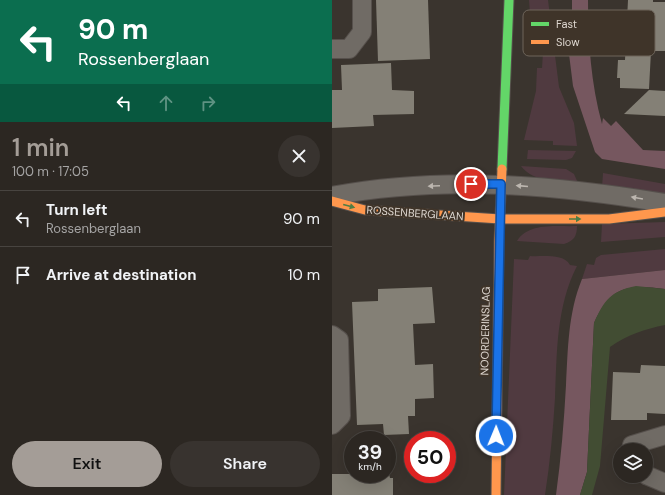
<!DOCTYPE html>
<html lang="en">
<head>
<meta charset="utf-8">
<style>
  body { margin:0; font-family:"DM Sans",sans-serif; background:#38332f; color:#f1f3f6; height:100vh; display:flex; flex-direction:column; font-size:15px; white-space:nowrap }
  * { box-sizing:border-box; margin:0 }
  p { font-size:13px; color:#a6a5a5 }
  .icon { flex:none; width:22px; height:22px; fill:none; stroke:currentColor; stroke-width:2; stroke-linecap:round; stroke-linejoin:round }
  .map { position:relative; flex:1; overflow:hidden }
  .drawer { display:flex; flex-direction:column; background:#2c2722; width:332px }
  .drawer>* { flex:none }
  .guide { background:#0b6e4f; color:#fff; overflow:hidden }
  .buttons { position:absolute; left:281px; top:443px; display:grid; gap:8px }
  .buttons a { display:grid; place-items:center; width:40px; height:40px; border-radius:50%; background:#2c2722; box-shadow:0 4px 16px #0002,0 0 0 1px #484440; font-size:20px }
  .speed { position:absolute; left:12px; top:431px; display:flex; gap:8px; font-size:20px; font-weight:700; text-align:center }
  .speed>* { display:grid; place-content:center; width:52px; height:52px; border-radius:50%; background:#2c2722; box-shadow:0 4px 16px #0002,0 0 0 1px #484440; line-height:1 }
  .speed small { font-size:10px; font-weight:400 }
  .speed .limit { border:6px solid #d22; background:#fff; color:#111 }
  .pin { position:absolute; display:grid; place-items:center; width:34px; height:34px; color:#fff; margin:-17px; border:2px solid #fff; border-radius:50%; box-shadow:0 1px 4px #0007 }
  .me { position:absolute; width:44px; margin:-22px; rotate:1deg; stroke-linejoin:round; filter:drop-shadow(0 0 3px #0008) }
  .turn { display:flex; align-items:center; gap:14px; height:84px; padding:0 12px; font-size:18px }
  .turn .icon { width:52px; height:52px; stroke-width:2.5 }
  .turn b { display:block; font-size:28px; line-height:34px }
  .lanes { display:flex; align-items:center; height:38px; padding:0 12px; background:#0003; justify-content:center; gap:20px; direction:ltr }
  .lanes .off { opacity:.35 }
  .round { display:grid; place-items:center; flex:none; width:42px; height:42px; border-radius:21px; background:#38332f }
  .head { display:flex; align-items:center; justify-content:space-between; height:68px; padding:0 12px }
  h1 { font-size:24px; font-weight:600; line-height:30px; color:#a49d97 }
  .cta { display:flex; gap:8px; margin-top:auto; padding:8px 12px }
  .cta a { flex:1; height:46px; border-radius:24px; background:#a49d97; color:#111; font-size:16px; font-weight:600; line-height:46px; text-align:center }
  .cta a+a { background:#38332f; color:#f1f3f6 }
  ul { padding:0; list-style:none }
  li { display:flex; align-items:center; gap:12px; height:56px; padding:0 12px; border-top:1px solid #484440 }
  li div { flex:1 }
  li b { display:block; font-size:15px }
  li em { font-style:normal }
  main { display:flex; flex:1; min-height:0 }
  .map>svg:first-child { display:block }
  .green { fill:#503a40 }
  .forest { fill:#76575f }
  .water { fill:#424d33 }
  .building { fill:#848076 }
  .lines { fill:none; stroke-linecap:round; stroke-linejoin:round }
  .street-casing { stroke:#56504c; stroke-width:20 }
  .fast-casing { stroke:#56504c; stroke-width:11 }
  .slow-casing { stroke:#56504c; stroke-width:11 }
  .street { stroke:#706b65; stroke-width:18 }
  .fast { stroke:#63d668; stroke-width:9 }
  .slow { stroke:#ff974d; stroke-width:9 }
  .oneway { fill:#bcb6af }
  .oneway2 { fill:#4f7d45 }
  .route-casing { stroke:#114b97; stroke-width:10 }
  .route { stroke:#1a73e8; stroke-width:7 }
  .labels { text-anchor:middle; stroke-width:4; stroke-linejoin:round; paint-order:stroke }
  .street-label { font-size:11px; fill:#ddd6cf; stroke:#3f3429 }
  .key { fill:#3f3429; stroke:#6e655b; stroke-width:1 }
  .key-label { font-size:11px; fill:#ddd6cf }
</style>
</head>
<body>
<main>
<section class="drawer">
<div class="guide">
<div class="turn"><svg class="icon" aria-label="left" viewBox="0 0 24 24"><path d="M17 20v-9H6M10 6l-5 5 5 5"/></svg><div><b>90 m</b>Rossenberglaan</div></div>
<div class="lanes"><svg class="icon" aria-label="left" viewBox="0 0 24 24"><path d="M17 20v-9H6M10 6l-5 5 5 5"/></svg><svg class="icon off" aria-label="ahead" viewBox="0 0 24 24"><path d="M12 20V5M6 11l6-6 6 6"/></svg><svg class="icon off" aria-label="right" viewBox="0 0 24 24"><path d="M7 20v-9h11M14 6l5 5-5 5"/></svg></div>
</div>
<div class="head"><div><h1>1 min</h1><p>100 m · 17:05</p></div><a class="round"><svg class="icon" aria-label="close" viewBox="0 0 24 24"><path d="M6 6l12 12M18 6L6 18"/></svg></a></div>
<ul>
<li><svg class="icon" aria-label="left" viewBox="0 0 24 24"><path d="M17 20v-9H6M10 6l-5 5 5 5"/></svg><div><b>Turn left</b><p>Rossenberglaan</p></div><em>90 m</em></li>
<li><svg class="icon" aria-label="arrive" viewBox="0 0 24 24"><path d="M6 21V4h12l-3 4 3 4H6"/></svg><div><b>Arrive at destination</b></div><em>10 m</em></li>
</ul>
<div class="cta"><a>Exit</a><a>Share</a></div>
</section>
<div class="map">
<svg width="333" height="495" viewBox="0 0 333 495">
  <rect width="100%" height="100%" fill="#3a342e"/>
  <g class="green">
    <polygon points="197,0 216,0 227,87 242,123 245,146 221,145 221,141 192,140 204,91 205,68 210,68 211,52 200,41"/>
    <polygon points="196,150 244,151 240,158 234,160 195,159"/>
    <path d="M 189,166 L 234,169 L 242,174 L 246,183 C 226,181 202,183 189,166 Z"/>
    <polygon points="271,173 333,184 333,195 270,188"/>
    <polygon points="333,222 333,237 269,242 270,224"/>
    <path d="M 245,226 C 245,236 242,241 232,244 L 185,241 C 197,222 225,227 245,226 Z"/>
    <polygon points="333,249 333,270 250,279 255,264 262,265 264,258 269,255"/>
    <path d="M 198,256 C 209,257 232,253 238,265 L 245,266 C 224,307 225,353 223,398 C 221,430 218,463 213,495 L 172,495 L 182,259 L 196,260 Z"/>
  </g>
  <g class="forest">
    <path d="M 240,0 L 256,0 C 256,41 259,84 270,124 L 271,118 L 279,126 L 284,121 L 311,150 L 333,151 L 333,169 L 270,159 L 263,152 L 241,86 L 236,46 L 240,33 Z"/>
    <path d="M 333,270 L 333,289 C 295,284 279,286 262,323 L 255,472 L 248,495 L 224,495 C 229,458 232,422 234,385 C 236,349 236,313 250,279 Z"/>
  </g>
  <path class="water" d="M 304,286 L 333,289 L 333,325 C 313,329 295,335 278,347 L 268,466 L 260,495 L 248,495 L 255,472 L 262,323 C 272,300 279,291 304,286 Z"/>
  <g class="building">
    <polygon points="44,0 96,0 98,59 46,61"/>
    <polygon points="296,0 321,0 321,2 333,2 333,51 319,51 317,89 288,88 288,78 285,78 286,60 293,60"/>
    <polygon points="59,63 60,90 82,91 82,114 41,115 42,126 0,128 0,90 10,90 9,65"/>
    <polygon points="317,90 333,91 333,116 292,114"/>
    <polygon points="100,287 103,323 81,324 83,365 101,364 102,398 83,399 83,416 76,416 77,434 52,435 51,424 25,425 20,302 46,301 46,289"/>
    <polygon points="309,365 333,366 333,414 315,413 315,420 279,420 281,372 308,373"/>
    <polygon points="0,474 57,474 58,478 61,478 61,495 0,495"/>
  </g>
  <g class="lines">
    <defs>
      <g id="street">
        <polyline points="0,49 17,49 30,32 30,0"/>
        <path d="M 0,196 C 110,175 223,185 333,203"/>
        <polyline points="0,335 7,340 9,416 0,425"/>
        <polyline points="299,450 300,445 333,435"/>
        <polyline points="314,475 333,483"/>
      </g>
      <polyline id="fast" points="170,169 177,0"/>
      <g id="slow">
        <polyline points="0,201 33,210 168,219 277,219 333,212"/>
        <polyline points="164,495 167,242 170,169"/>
      </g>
    </defs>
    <use href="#street" class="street-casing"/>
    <use href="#fast" class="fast-casing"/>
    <use href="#slow" class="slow-casing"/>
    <use href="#street" class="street"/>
    <use href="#fast" class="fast"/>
    <use href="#slow" class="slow"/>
  </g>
  <defs><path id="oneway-solid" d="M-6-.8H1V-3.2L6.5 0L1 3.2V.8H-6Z"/></defs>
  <g class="oneway">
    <use href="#oneway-solid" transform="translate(102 186) rotate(177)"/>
    <use href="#oneway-solid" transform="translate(190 186) rotate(-175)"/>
    <use href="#oneway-solid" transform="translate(305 198) rotate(-170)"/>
  </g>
  <g class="oneway2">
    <use href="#oneway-solid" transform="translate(17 206) rotate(15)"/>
    <use href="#oneway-solid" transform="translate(243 219)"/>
  </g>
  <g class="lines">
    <defs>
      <polyline id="route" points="139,184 169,184 164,436"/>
    </defs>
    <use href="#route" class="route-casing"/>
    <use href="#route" class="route"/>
  </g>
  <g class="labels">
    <g class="street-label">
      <text transform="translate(83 213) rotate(4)" y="4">ROSSENBERGLAAN</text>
      <text transform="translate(153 331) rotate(-89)" y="4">NOORDERINSLAG</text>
    </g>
  </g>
  <rect x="191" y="10" width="132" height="46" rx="6" class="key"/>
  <rect x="199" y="22" width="18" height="4" fill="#63d668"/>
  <rect x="199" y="40" width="18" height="4" fill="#ff974d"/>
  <g class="key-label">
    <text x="224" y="28">Fast</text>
    <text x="224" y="46">Slow</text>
  </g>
</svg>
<div class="buttons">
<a><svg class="icon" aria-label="layers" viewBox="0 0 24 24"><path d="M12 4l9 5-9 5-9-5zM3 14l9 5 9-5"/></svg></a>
</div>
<div class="speed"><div>39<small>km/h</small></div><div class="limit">50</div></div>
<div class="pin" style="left:139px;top:184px;background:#d93025"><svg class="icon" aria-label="arrive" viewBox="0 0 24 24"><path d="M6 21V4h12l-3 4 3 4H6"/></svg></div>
<svg class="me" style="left:164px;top:436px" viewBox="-20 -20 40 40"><circle r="17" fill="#1a73e8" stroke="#fff" stroke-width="3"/><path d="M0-11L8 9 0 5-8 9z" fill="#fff"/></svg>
</div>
</main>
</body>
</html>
